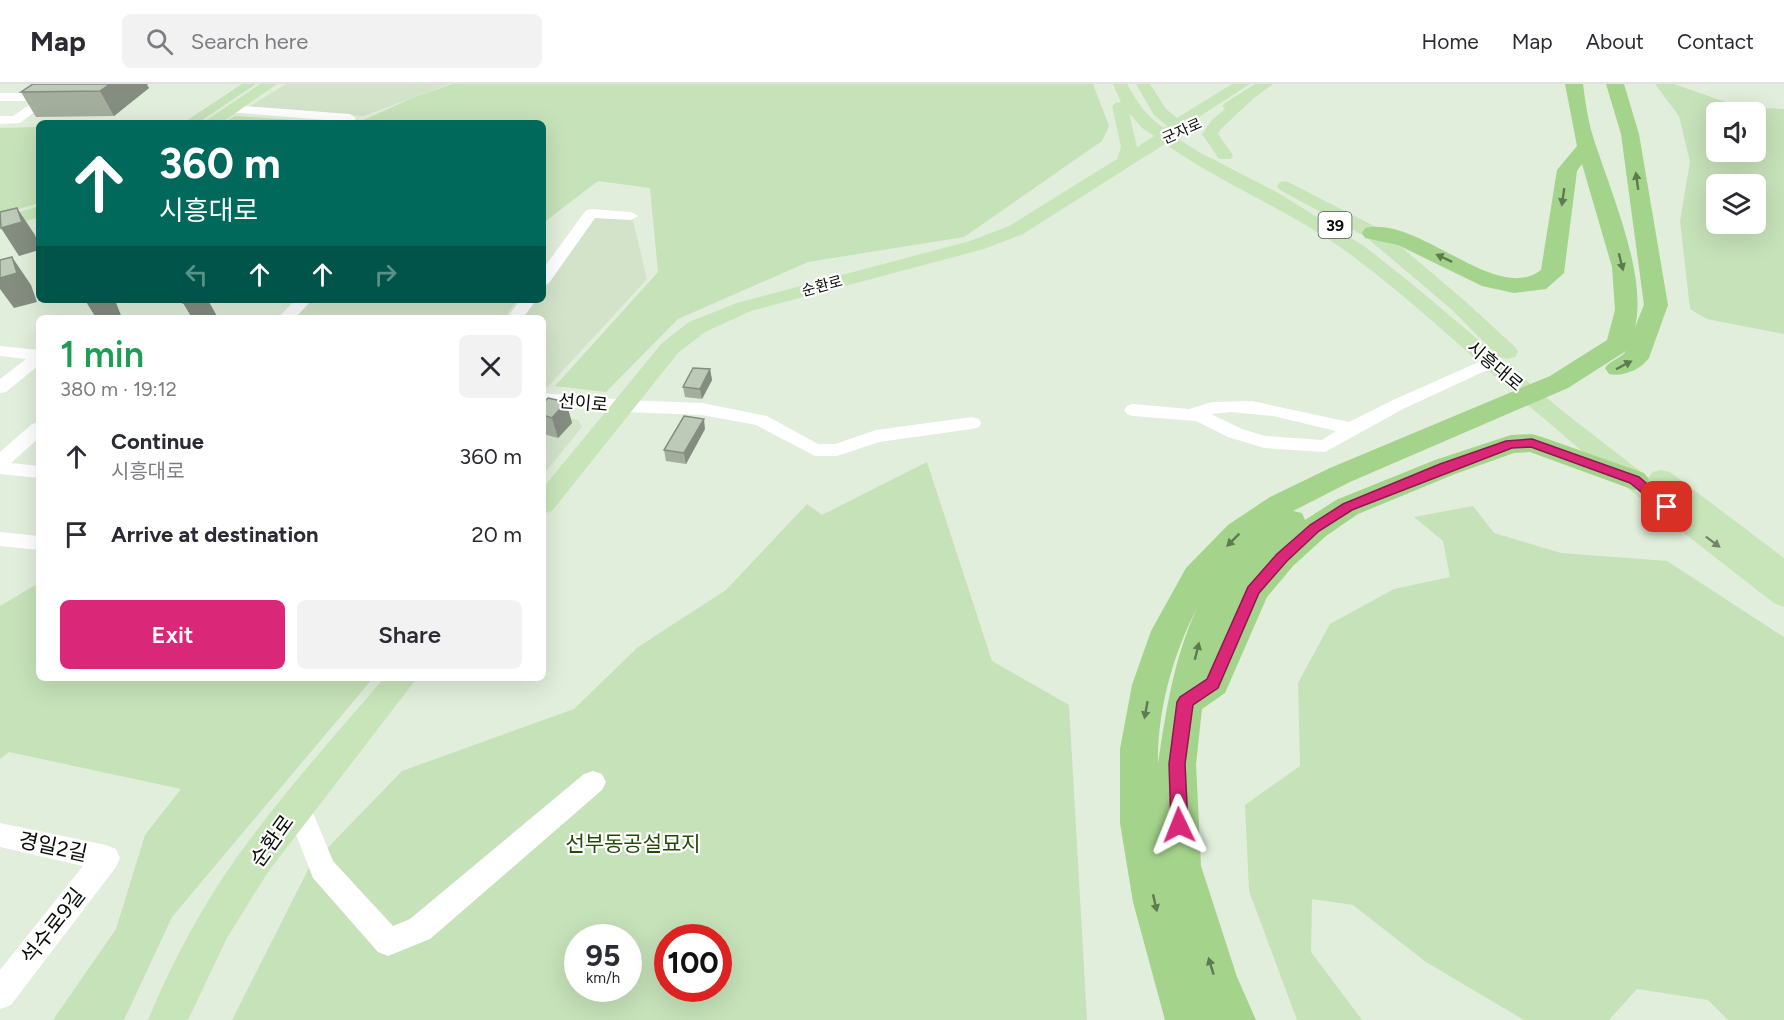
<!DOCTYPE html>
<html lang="en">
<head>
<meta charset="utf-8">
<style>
  body { margin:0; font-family:Figtree,"Noto Sans KR",sans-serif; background:#f2f2f3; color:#2b2b33; height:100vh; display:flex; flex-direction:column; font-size:22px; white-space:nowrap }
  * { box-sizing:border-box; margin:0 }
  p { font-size:20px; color:#7c7c81 }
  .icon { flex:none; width:33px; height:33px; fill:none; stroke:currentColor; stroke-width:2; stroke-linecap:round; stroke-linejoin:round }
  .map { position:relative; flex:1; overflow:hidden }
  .side { position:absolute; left:36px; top:231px; width:510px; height:366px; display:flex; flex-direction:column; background:#fff; border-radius:9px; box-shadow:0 6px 24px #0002 }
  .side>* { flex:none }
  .hud { position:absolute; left:36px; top:36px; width:510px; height:183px; border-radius:9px; box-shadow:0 6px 24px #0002; background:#00695c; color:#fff; overflow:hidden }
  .fabs { position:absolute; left:1706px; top:18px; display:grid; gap:12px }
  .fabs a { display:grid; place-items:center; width:60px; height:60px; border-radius:9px; background:#fff; box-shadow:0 6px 24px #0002; font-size:30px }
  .speed { position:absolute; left:564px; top:840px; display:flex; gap:12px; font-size:30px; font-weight:700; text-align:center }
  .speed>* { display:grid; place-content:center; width:78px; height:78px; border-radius:50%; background:#fff; box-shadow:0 6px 24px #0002; line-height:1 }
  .speed small { font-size:15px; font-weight:400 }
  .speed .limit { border:9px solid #d22; background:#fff; color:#111 }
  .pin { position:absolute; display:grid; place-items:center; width:51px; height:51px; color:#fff; margin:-26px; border-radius:12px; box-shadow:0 3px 9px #0006 }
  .me { position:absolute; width:66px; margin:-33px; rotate:358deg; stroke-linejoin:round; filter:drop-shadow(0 0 4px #0008) }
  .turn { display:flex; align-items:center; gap:21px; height:126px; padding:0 24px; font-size:27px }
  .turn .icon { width:78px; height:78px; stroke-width:2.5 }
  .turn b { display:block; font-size:42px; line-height:51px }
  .lanes { display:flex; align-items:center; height:57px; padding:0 24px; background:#0003; justify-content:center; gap:30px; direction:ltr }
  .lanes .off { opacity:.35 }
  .round { display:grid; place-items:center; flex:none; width:63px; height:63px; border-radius:9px; background:#f2f2f3 }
  .summary { display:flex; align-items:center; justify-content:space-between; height:102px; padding:0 24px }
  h1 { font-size:36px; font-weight:600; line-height:45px; color:#1e9e55 }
  .primary-button { display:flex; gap:12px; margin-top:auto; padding:12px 24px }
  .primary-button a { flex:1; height:69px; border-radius:9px; background:#db2777; color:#fff; font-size:24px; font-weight:600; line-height:69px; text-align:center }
  .primary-button a+a { background:#f2f2f3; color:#2b2b33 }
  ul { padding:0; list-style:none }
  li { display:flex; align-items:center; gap:18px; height:78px; padding:0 24px }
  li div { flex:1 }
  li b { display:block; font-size:22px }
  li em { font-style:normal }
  header { display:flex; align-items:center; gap:36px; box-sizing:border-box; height:84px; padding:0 30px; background:#fff; border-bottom:2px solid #e1e1e2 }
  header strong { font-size:28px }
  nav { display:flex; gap:33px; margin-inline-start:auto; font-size:21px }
  .search { width:420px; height:54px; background:#f2f2f3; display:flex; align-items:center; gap:15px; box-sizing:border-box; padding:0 21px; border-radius:9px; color:#7c7c81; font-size:22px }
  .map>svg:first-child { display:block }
  .built { fill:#d2e3ca }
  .green { fill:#c6e2b9; fill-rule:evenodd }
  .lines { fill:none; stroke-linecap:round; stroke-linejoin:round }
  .minor { fill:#fff; fill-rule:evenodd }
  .major { fill:#c8e5ba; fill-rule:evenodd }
  .highway { fill:#a4d38c; fill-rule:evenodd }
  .wall { fill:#a3ae9d }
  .shaded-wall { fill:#848d80 }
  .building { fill:#bdcab7; stroke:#848d80; stroke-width:1.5 }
  .oneway { fill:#5e7a50 }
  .oneway2 { fill:#728469 }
  .route { fill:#db2777; stroke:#8e194d; stroke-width:1.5 }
  .labels { text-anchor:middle; stroke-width:4.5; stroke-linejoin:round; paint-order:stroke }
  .far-street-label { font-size:15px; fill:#090d07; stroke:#fff }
  .shield { fill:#fff; stroke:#535651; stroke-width:1.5 }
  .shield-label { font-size:16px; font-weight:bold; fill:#090d07 }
  .street-label { font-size:18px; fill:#090d07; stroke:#fff }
  .near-street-label { font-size:21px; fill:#090d07; stroke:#fff }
  .near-park-label { font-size:21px; fill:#244909; stroke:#fff }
</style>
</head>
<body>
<header>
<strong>Map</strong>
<div class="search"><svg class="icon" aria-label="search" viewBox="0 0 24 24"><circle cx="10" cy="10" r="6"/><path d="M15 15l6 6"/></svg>Search here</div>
<nav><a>Home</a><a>Map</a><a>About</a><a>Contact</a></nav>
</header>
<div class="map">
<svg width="1784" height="936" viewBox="0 0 1784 936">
  <rect width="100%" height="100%" fill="#e1eedb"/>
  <g class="built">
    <polygon points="286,0 449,0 364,32 247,24"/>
    <polygon points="596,133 632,133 647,195 543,308 543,234 523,234 536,216 543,216 543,207"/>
    <polygon points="311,216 495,216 515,218 505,234 295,234"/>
    <polygon points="543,329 578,336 582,343 543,391"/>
  </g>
  <g class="green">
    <polygon points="242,0 256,0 198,39 183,39"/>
    <polygon points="452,0 1093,0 1109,42 1102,57 964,153 808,178 678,235 606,308 555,302 658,188 650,104 598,97 543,139 543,39 357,39 412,14"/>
    <path d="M 1655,0 L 1674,0 L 1740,23 L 1784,25 L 1784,250 L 1707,235 L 1690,225 L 1680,137 L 1690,78 L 1679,32 ZM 1716,28 L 1755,28 L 1755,68 L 1716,68 ZM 1716,100 L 1755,100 L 1755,140 L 1716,140 Z"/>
    <polygon points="235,32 337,39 223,39"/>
    <polygon points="39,43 39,119 0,131 0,44"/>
    <path d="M 927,378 L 992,577 L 1069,621 L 1087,936 L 232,936 L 310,782 L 402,687 L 574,625 L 638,563 L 726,506 L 807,420 L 822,431 ZM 578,854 L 628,854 L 628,904 L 578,904 ZM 668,854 L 718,854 L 718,904 L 668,904 Z"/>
    <polygon points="1473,422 1494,449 1561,469 1667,477 1784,553 1784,936 1728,936 1708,916 1637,905 1609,936 1524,936 1426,878 1353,821 1312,815 1311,868 1362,936 1297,936 1249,807 1245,721 1300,682 1298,599 1330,540 1394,505 1450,493 1443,457 1414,433"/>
    <polygon points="39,499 39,594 373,594 172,833 124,936 53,936 116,845 145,751 181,705 9,668 0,675 0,522"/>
  </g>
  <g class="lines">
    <g class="minor">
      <polygon points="57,0 71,0 20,39 0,40 0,32 13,32 35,17 0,17 0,9 45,9"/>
      <polygon points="231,21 350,30 356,34 352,39 338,39 339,37 227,28 227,22"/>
      <polygon points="591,125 631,128 638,132 631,136 595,134 549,199 543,201 543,185 586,126"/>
      <polygon points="295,216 312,216 295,234 278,234"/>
      <polygon points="520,216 536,216 523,234 507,234"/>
      <polygon points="0,262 39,266 39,281 6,308 0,309 0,295 26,275 0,272"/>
      <path d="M 1490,273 L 1496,274 L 1499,278 L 1496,282 L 1405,324 L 1325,368 L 1264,364 L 1228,353 L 1196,337 L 1133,332 L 1127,330 L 1124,326 L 1127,322 L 1133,320 L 1189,325 L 1212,318 L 1252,317 L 1349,338 L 1393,316 ZM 1231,328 L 1273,332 L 1336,347 L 1322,356 L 1265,352 L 1242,345 L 1211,330 Z"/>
      <polygon points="543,309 623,316 702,319 767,332 818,360 835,360 876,346 972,333 979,335 981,339 979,343 972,345 879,358 837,372 815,372 756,341 702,331 623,328 543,321"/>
      <polygon points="39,338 39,354 11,379 39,382 39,394 0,390 0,368 32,340"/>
      <polygon points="0,448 39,452 39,466 0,462"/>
      <polygon points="593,687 602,690 606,698 602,706 430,855 388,872 378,868 313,794 285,722 289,714 298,710 307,714 333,777 393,842 410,835 584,690"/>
      <polygon points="0,739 106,761 116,765 120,774 116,783 11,921 0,925 0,886 83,782 0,763"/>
    </g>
    <g class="major">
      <polygon points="260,0 277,0 221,39 202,39"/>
      <path d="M 1113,0 L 1127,0 C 1137,18 1147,33 1164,44 L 1167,42 L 1154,31 L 1136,0 L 1150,0 L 1166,25 L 1177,34 L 1232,0 L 1250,0 L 1191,38 L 1186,42 L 1185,47 L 1174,52 L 1199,68 L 1280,110 L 1364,162 L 1411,199 L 1565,329 L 1649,394 L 1652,388 L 1661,386 L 1670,388 L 1784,474 L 1784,523 L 1774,519 C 1698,460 1621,401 1548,338 C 1482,283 1420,222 1351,171 C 1293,128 1224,101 1165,60 L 1023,150 L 984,165 L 751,227 L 705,248 L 678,269 L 552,427 L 543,430 L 543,404 L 662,259 L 689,238 L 737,219 L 970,157 L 1009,142 L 1117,75 L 1121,63 L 1112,22 L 1115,19 L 1121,18 ZM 1129,29 L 1142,44 L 1154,52 L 1137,63 Z"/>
      <polygon points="1255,0 1273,0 1254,14 1220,46 1218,50 1233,71 1231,75 1219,75 1202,50 1212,36 1225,25 1222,22 1225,19"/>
      <polygon points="1286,97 1380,145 1465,217 1515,263 1518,268 1515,273 1507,275 1499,273 1451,225 1366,153 1280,106 1277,102 1280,98"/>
      <polygon points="39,122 39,133 0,146 0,134"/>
      <path d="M 384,594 L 417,594 L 268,788 L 227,854 L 188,936 L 148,936 C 168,888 192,841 220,798 C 268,725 328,660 384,594 Z"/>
    </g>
    <path class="highway" d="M 1565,0 L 1583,0 C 1585,15 1587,31 1591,46 C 1607,100 1648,188 1635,243 L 1644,221 L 1621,50 L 1606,0 L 1624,0 L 1639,50 L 1668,221 L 1649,274 C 1640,286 1623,293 1609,290 L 1605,284 C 1610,276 1622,274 1626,267 L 1568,304 L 1350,398 L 1293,427 L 1302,429 L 1305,436 L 1336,416 L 1435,376 L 1511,351 L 1532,350 L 1542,353 L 1644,389 L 1649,396 L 1644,403 L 1634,406 L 1530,368 L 1514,369 L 1455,390 L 1358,430 L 1326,452 L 1293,482 L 1267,513 L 1225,609 L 1202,625 L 1196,680 L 1201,782 L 1237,893 L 1256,936 L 1165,936 L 1133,818 L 1120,739 L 1120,665 L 1132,601 L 1151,547 L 1186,484 L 1228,441 L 1270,413 L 1330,384 L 1550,292 L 1607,256 L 1615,226 L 1612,183 L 1582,80 L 1577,87 L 1564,189 L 1546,205 L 1514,209 L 1482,202 L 1398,161 L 1365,154 L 1362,149 L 1365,144 C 1419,131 1496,221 1541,186 L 1557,86 L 1577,62 ZM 1197,524 C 1174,574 1166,626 1158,680 C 1157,627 1173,570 1197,524 Z"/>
  </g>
  <g class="wall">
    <polygon points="33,0 148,0 147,1 149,4 114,32 36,33 21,8"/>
    <polygon points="710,285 712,296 702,315 685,313 683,303"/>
    <polygon points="566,318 572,339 558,354 543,350 543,319"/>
    <polygon points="705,345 686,380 666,377 664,366"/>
  </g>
  <g class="shaded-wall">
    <polygon points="110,0 148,0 147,1 149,4 114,32 100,7"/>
    <polygon points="17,124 35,151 39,162 39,166 19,172 1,144"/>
    <polygon points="12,173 31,201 37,218 14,224 0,205 0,194"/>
    <polygon points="85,216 115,216 122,234 96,234"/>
    <polygon points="193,216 208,216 218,234 192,234 183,219"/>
    <polygon points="710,285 712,296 702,315 700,305"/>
    <polygon points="566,318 572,339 558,354 552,334"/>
    <polygon points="704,335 705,345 686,380 684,369"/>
  </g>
  <g class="building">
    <polygon points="33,0 110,0 100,7 21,8"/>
    <polygon points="17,124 22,138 1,144 0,128"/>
    <polygon points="12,173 17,189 0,194 0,176"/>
    <polygon points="182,216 193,216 183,219"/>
    <polygon points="693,284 710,285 700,305 683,303"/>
    <polygon points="548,314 566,318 552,334 543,331 543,319"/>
    <polygon points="684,332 704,335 684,369 664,366"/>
  </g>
  <defs><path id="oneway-solid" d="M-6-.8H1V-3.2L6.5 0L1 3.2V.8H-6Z" transform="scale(1.5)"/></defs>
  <g class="oneway">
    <use href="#oneway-solid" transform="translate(1637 97) rotate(-98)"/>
    <use href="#oneway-solid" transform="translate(1563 113) rotate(98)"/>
    <use href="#oneway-solid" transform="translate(1444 174) rotate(-155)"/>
    <use href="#oneway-solid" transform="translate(1621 178) rotate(76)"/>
    <use href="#oneway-solid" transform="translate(1624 281) rotate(-28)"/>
    <use href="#oneway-solid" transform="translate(1233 456) rotate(135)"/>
    <use href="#oneway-solid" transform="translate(1197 567) rotate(-76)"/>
    <use href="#oneway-solid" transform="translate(1146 626) rotate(100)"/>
    <use href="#oneway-solid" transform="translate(1155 819) rotate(77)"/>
    <use href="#oneway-solid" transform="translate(1211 882) rotate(-107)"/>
  </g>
  <use class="oneway2" href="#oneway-solid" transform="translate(1713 458) rotate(37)"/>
  <polygon class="route" points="1532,355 1639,393 1674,423 1672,426 1663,426 1630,399 1531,363 1512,364 1352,426 1319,447 1287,477 1259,509 1218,604 1193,621 1185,680 1188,741 1185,747 1179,749 1173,747 1171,741 1169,680 1177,618 1180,613 1207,595 1248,503 1277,470 1310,441 1343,420 1440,380 1506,357"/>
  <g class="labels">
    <g class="far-street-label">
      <text transform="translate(1182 47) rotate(-24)" y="5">군자로</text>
      <text transform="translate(822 202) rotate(-15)" y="5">순환로</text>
    </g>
    <rect class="shield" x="1318.5" y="128" width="33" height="26" rx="4.5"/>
    <g class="shield-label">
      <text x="1335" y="147">39</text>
    </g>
    <g class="street-label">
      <text transform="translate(1495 282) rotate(40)" y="6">시흥대로</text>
      <text transform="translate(583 319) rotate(5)" y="6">선이로</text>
    </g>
    <g class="near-street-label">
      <text transform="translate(272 757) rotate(-54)" y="7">순환로</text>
      <text transform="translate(53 763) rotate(12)" y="7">경일2길</text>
      <text transform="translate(53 842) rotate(-52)" y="7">석수로9길</text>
    </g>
    <g class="near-park-label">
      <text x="633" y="767">선부동공설묘지</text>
    </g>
  </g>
</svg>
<div class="fabs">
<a><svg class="icon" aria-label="sound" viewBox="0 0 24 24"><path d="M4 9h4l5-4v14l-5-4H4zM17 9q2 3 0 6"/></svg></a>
<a><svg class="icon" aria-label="layers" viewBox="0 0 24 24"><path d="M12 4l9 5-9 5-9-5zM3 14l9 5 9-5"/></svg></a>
</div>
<div class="speed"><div>95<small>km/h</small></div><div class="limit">100</div></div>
<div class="pin" style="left:1667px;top:423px;background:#d93025"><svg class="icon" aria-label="arrive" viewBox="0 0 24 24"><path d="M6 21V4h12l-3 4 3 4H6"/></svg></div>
<svg class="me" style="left:1179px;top:741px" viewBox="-20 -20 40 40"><path d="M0-17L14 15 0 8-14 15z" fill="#db2777" stroke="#fff" stroke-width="4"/></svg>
<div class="hud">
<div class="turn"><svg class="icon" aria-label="ahead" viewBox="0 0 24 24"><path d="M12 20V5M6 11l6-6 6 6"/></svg><div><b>360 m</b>시흥대로</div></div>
<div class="lanes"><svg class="icon off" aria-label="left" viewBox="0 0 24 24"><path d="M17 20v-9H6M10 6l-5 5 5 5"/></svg><svg class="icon" aria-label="ahead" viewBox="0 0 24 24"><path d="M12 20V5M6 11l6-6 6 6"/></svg><svg class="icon" aria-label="ahead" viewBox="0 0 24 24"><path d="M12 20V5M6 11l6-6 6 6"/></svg><svg class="icon off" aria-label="right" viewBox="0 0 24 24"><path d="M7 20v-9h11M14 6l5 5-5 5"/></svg></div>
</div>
<section class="side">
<div class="summary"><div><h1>1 min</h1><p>380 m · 19:12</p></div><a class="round"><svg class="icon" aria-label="close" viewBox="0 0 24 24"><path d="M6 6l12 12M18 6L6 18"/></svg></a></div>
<ul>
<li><svg class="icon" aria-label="ahead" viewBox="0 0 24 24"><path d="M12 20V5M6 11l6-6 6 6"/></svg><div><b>Continue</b><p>시흥대로</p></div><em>360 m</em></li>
<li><svg class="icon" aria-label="arrive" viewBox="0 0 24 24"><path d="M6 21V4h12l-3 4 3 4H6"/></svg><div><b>Arrive at destination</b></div><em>20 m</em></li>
</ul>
<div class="primary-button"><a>Exit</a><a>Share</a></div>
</section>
</div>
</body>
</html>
